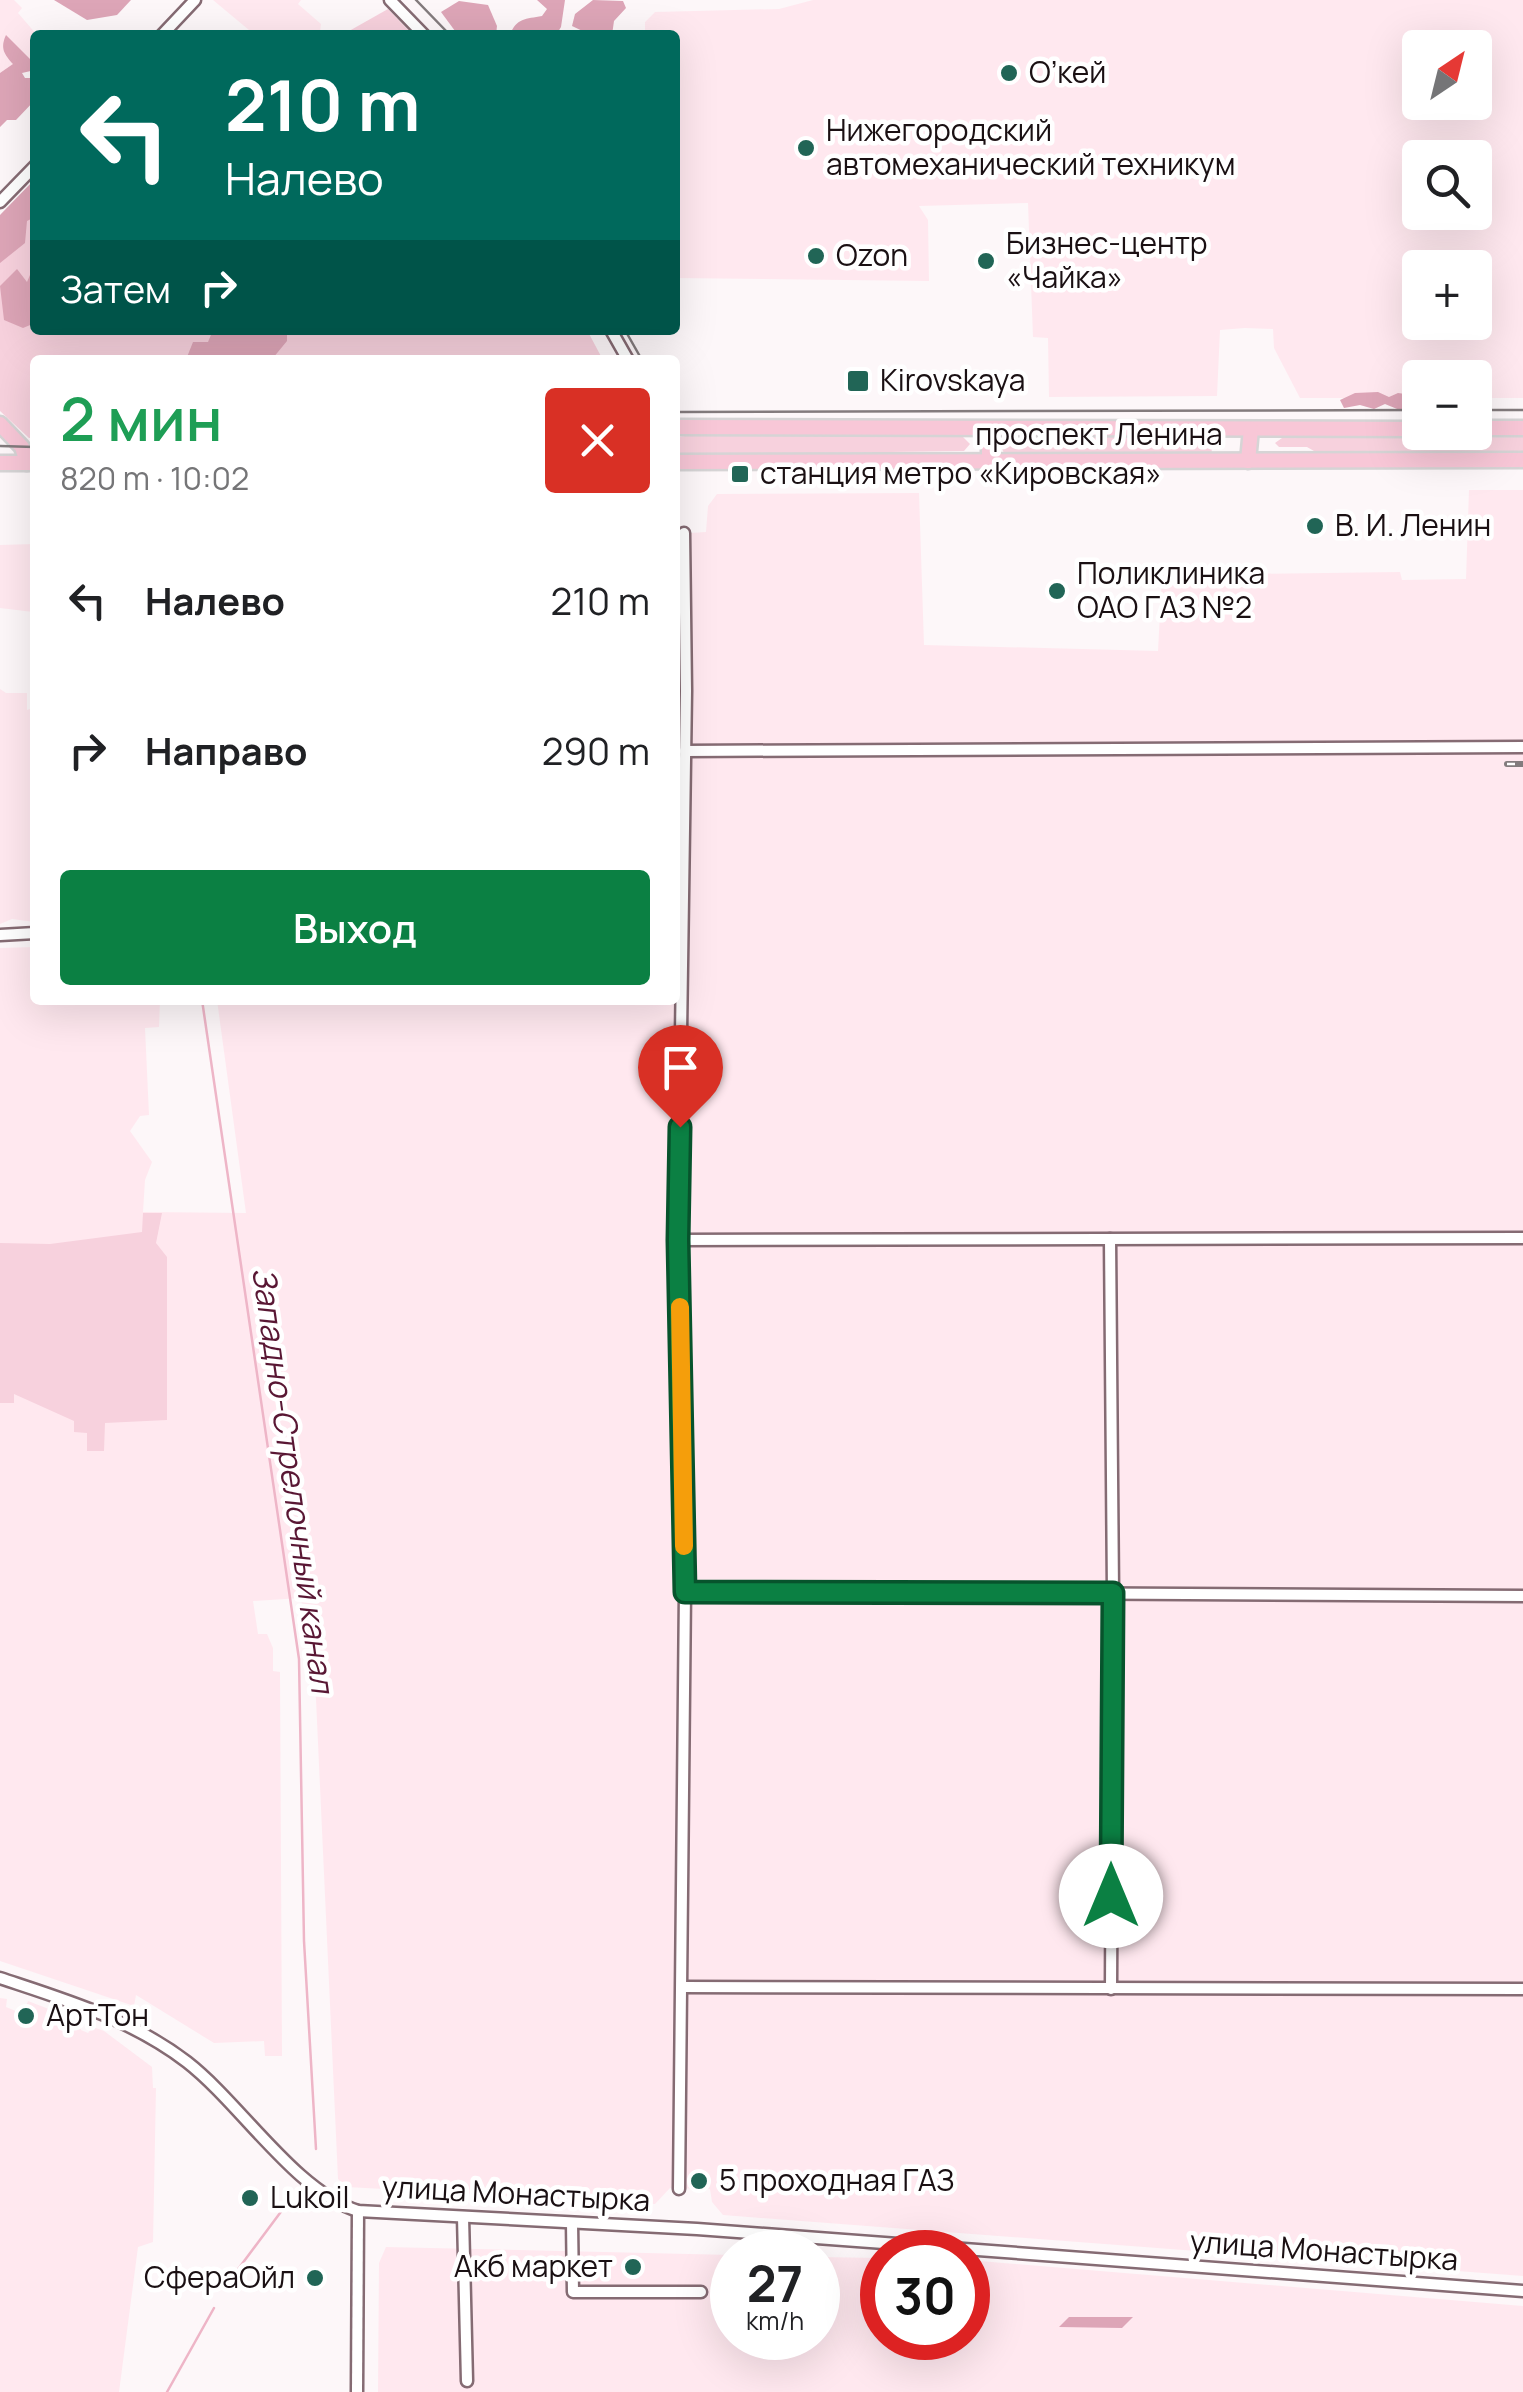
<!DOCTYPE html>
<html lang="ru">
<head>
<meta charset="utf-8">
<style>
  body { margin:0; font-family:Manrope,sans-serif; background:#f2f2f2; color:#202124; height:100vh; display:flex; flex-direction:column; font-size:38px; white-space:nowrap }
  * { box-sizing:border-box; margin:0 }
  p { font-size:32px; color:#757577 }
  .icon { flex:none; width:55px; height:55px; fill:none; stroke:currentColor; stroke-width:2; stroke-linecap:round; stroke-linejoin:round }
  .map { position:relative; flex:1; overflow:hidden }
  .drawer { position:absolute; left:30px; top:355px; width:650px; height:650px; display:flex; flex-direction:column; background:#fff; border-radius:10px; box-shadow:0 10px 40px #0002 }
  .drawer>* { flex:none }
  .top-card { position:absolute; left:30px; top:30px; width:650px; height:305px; border-radius:10px; box-shadow:0 10px 40px #0002; background:#00695c; color:#fff; overflow:hidden }
  .needle { width:65px; rotate:35deg }
  .controls { position:absolute; left:1402px; top:30px; display:grid; gap:20px }
  .controls a { display:grid; place-items:center; width:90px; height:90px; border-radius:10px; background:#fff; box-shadow:0 10px 40px #0002; font-size:50px }
  .speed { position:absolute; left:710px; top:2230px; display:flex; gap:20px; font-size:50px; font-weight:700; text-align:center }
  .speed>* { display:grid; place-content:center; width:130px; height:130px; border-radius:50%; background:#fff; box-shadow:0 10px 40px #0002; line-height:1 }
  .speed small { font-size:25px; font-weight:400 }
  .speed .limit { border:15px solid #d22; background:#fff; color:#111 }
  .pin { position:absolute; display:grid; place-items:center; width:85px; height:85px; color:#fff; margin:-102px -42px; border-radius:50% 50% 50% 0; rotate:-45deg; box-shadow:0 0 10px #0007 }
  .pin .icon { rotate:45deg }
  .me { position:absolute; width:110px; margin:-55px; rotate:0deg; stroke-linejoin:round; filter:drop-shadow(0 0 8px #0008) }
  .turn { display:flex; align-items:center; gap:35px; height:210px; padding:0 30px; font-size:45px }
  .turn .icon { width:130px; height:130px; stroke-width:2.5 }
  .turn b { display:block; font-size:70px; line-height:85px }
  .then { display:flex; align-items:center; height:95px; padding:0 30px; background:#0003; gap:20px; font-size:38px }
  .round { display:grid; place-items:center; flex:none; width:105px; height:105px; border-radius:10px; background:#f2f2f2 }
  .headline { display:flex; align-items:center; justify-content:space-between; height:170px; padding:0 30px }
  h1 { font-size:60px; font-weight:600; line-height:75px; color:#1e9e55 }
  .primary-button { display:flex; gap:20px; margin-top:auto; padding:20px 30px }
  .primary-button a { flex:1; height:115px; border-radius:10px; background:#0b8043; color:#fff; font-size:40px; font-weight:600; line-height:115px; text-align:center }
  ul { padding:0; list-style:none }
  li { display:flex; align-items:center; gap:30px; height:150px; padding:0 30px }
  li div { flex:1 }
  li b { display:block; font-size:38px }
  li em { font-style:normal }
  .map>svg:first-child { display:block }
  .built { fill:#ffe8ef; fill-rule:evenodd }
  .green { fill:#f7d1dd }
  .forest { fill:#dda5b7 }
  .lines { fill:none; stroke-linecap:round; stroke-linejoin:round }
  .stream { stroke:#eeb5c7; stroke-width:2.5 }
  .minor-casing { stroke:#856b73; stroke-width:15 }
  .major-casing { stroke:#d6d4d5; stroke-width:19 }
  .minor { stroke:#fff; stroke-width:10 }
  .major { stroke:#f8c7d7; stroke-width:14 }
  .tram { stroke:#837b7d; stroke-width:2.5 }
  .rail-casing { stroke:#837b7d; stroke-width:6 }
  .rail { stroke:#fff; stroke-width:2.5; stroke-dasharray:8; stroke-linecap:butt }
  .route-casing { stroke:#07532c; stroke-width:25 }
  .route { stroke:#0b8043; stroke-width:18 }
  .slow { stroke:#f59e0b; stroke-width:18 }
  .poi-dot { fill:#216556; stroke:#fff; stroke-width:4 }
  .labels { text-anchor:middle; stroke-width:9; stroke-linejoin:round; paint-order:stroke }
  .poi-label { font-size:30px; fill:#1a1013; stroke:#fff; text-anchor:start }
  .street-label { font-size:30px; fill:#1a1013; stroke:#fff }
  .water-label { font-size:32px; font-style:italic; fill:#591734; stroke:#fff }
</style>
</head>
<body>
<div class="map">
<svg width="1523" height="2392" viewBox="0 0 1523 2392">
  <rect width="100%" height="100%" fill="#fdf7f9"/>
  <g class="built">
    <polygon points="0,0 14,0 22,8 18,13 37,35 35,56 0,93"/>
    <polygon points="213,0 301,0 298,4 321,24 320,32 255,35"/>
    <path d="M 813,0 L 1523,0 L 1523,398 L 1475,398 L 1475,378 L 1420,378 L 1420,398 L 1300,398 L 1274,348 L 1273,329 L 1245,328 L 1220,330 L 1217,396 L 1049,397 L 1048,338 L 1033,337 L 1028,203 L 919,206 L 928,220 L 929,281 L 675,278 L 675,35 L 645,35 L 645,22 L 655,12 L 779,9 ZM 1420,48 L 1475,48 L 1475,102 L 1420,102 ZM 1420,158 L 1475,158 L 1475,212 L 1420,212 ZM 1420,268 L 1475,268 L 1475,322 L 1420,322 Z"/>
    <polygon points="1469,490 1523,490 1523,2276 723,2215 712,2202 710,2189 670,2188 655,2204 347,2187 338,2179 316,1699 301,1598 253,1601 258,1634 267,1634 273,1648 273,1671 280,1672 282,2056 265,2056 264,2041 214,2043 136,1995 134,2006 0,1961 0,948 35,947 35,1000 160,1000 159,1027 145,1028 149,1115 140,1116 130,1131 152,1162 145,1180 143,1212 246,1213 217,1000 675,1000 675,534 706,532 708,506 717,494 919,493 924,645 1158,651 1162,575 1400,572 1402,580 1466,579"/>
    <polygon points="35,544 35,555 31,555 33,612 0,608 0,545"/>
    <polygon points="0,689 6,693 27,693 27,710 35,707 35,922 12,919 0,924"/>
    <polygon points="0,1998 7,1999 6,2007 23,2014 28,2001 80,2021 81,2030 88,2033 93,2027 104,2031 152,2067 153,2088 156,2088 153,2242 138,2247 119,2392 0,2392"/>
    <polygon points="386,2247 732,2255 732,2338 818,2338 818,2257 882,2258 882,2338 968,2338 968,2260 1523,2306 1523,2392 378,2392 379,2263"/>
  </g>
  <g class="green">
    <polygon points="388,9 413,35 342,35"/>
    <polygon points="35,182 35,330 587,330 603,360 35,360 35,438 29,438 0,411 0,218"/>
    <polygon points="696,435 962,436 970,444 964,451 675,455 675,437"/>
    <polygon points="1078,437 1211,437 1212,456 1005,455 1002,449 1006,444 1072,443"/>
    <polygon points="1523,437 1523,456 1321,455 1307,447 1279,447 1275,443 1282,438"/>
    <polygon points="143,1213 162,1213 156,1243 167,1257 167,1420 105,1423 104,1451 87,1451 87,1433 74,1432 74,1421 14,1394 14,1403 0,1403 0,1243 50,1244 142,1232"/>
  </g>
  <g class="forest">
    <polygon points="54,0 131,0 117,15 87,20"/>
    <path d="M 537,0 L 565,0 L 561,27 L 556,35 L 510,35 C 516,18 526,19 542,16 L 547,9 Z"/>
    <polygon points="593,0 623,1 626,8 614,21 612,35 591,35 572,26 575,14"/>
    <polygon points="459,1 488,5 497,26 496,35 458,35 441,12"/>
    <path d="M 6,35 L 35,64 L 35,70 L 22,73 L 25,78 L 35,78 L 35,100 L 16,120 L 7,120 L 0,127 L 0,73 L 13,64 C 4,54 0,48 6,35 Z"/>
    <polygon points="35,179 35,217 27,221 25,243 0,263 0,215"/>
    <polygon points="35,263 35,323 23,328 4,320 0,286 17,269 27,282"/>
    <polygon points="213,330 287,330 287,341 273,358 267,360 179,360 187,357 193,342 208,342"/>
    <polygon points="1378,392 1389,397 1398,393 1420,396 1420,404 1402,411 1385,404 1374,409 1360,405 1344,408 1340,400 1355,393"/>
    <polygon points="1069,2317 1133,2317 1122,2328 1059,2327"/>
  </g>
  <g class="lines">
    <g class="stream">
      <polyline points="202,1000 299,1659 304,1941 316,2149"/>
      <polyline points="233,2276 283,2209"/>
      <polyline points="167,2392 214,2308"/>
    </g>
    <defs>
      <g id="minor">
        <polyline points="390,0 424,35"/>
        <polyline points="162,35 195,0"/>
        <polyline points="0,202 35,166"/>
        <polyline points="611,330 628,360"/>
        <polyline points="685,751 1523,747"/>
        <polyline points="0,935 35,933"/>
        <polyline points="1110,1239 1113,1593 1111,1989"/>
        <polyline points="678,1240 1523,1238"/>
        <polyline points="685,1591 1523,1596"/>
        <path d="M 0,1978 C 66,2000 131,2019 187,2062 C 241,2104 295,2191 358,2211 L 697,2229 L 1523,2291"/>
        <polyline points="682,1987 1523,1989"/>
        <polyline points="679,2189 685,1591 678,1240 686,691 684,533"/>
        <polyline points="463,2217 467,2381"/>
        <polyline points="572,2223 573,2292 701,2292"/>
        <polyline points="357,2392 358,2211"/>
      </g>
      <g id="major">
        <polyline points="0,424 22,447 27,463"/>
        <polyline points="675,427 1420,429"/>
        <polyline points="1475,428 1523,428"/>
        <polyline points="989,429 989,463"/>
        <polyline points="1248,461 1251,429"/>
        <polyline points="675,462 1523,460"/>
        <polyline points="0,463 34,463"/>
      </g>
    </defs>
    <use href="#minor" class="minor-casing"/>
    <use href="#major" class="major-casing"/>
    <use href="#minor" class="minor"/>
    <use href="#major" class="major"/>
    <g class="tram">
      <polyline points="416,0 450,35"/>
      <polyline points="625,330 642,360"/>
      <polyline points="1475,410 1523,410"/>
      <polyline points="675,412 1420,410"/>
      <polyline points="0,446 35,447"/>
    </g>
    <defs>
      <polyline id="rail" points="1507,764 1523,764"/>
    </defs>
    <use href="#rail" class="rail-casing"/>
    <use href="#rail" class="rail"/>
  </g>
  <g class="lines">
    <defs>
      <polyline id="route" points="680,1127 678,1240 685,1592 1113,1593 1111,1896"/>
    </defs>
    <use href="#route" class="route-casing"/>
    <use href="#route" class="route"/>
    <polyline class="slow" points="680,1307 684,1546"/>
  </g>
  <g class="poi-dot">
    <circle cx="1009" cy="73" r="10"/>
    <circle cx="806" cy="148" r="10"/>
    <circle cx="816" cy="256" r="10"/>
    <circle cx="986" cy="261" r="10"/>
    <rect x="846" y="369" width="24" height="24" rx="5"/>
    <rect x="730" y="464" width="20" height="20" rx="5"/>
    <circle cx="1315" cy="526" r="10"/>
    <circle cx="1057" cy="591" r="10"/>
    <circle cx="26" cy="2016" r="10"/>
    <circle cx="699" cy="2181" r="10"/>
    <circle cx="250" cy="2198" r="10"/>
    <circle cx="633" cy="2267" r="10"/>
    <circle cx="315" cy="2278" r="10"/>
  </g>
  <g class="labels">
    <g class="poi-label">
      <text x="1029" y="83">О’кей</text>
      <text x="826" y="141">Нижегородский<tspan x="826" dy="34">автомеханический техникум</tspan></text>
      <text x="1006" y="254">Бизнес-центр<tspan x="1006" dy="34">«Чайка»</tspan></text>
      <text x="836" y="266">Ozon</text>
      <text x="880" y="391">Kirovskaya</text>
      <text x="760" y="484">станция метро «Кировская»</text>
      <text x="1335" y="536">В. И. Ленин</text>
      <text x="1077" y="584">Поликлиника<tspan x="1077" dy="34">ОАО ГАЗ №2</tspan></text>
      <text x="46" y="2026">АртТон</text>
      <text x="719" y="2191">5 проходная ГАЗ</text>
      <text x="270" y="2208">Lukoil</text>
      <text x="613" y="2277" text-anchor="end">Акб маркет</text>
      <text x="295" y="2288" text-anchor="end">СфераОйл</text>
    </g>
    <g class="street-label">
      <text x="1099" y="445">проспект Ленина</text>
      <text transform="translate(516 2194) rotate(3)" y="10">улица Монастырка</text>
      <text transform="translate(1324 2251) rotate(4)" y="10">улица Монастырка</text>
    </g>
    <g class="water-label">
      <text transform="translate(293 1480) rotate(82)" y="11">Западно-Стрелочный канал</text>
    </g>
  </g>
</svg>
<div class="controls">
<a><svg class="needle" viewBox="-14 -14 28 28"><path d="M0-13l5 13h-10z" fill="#e53935"/><path d="M0 13l5-13h-10z" fill="#757577"/></svg></a>
<a><svg class="icon" aria-label="search" viewBox="0 0 24 24"><circle cx="10" cy="10" r="6"/><path d="M15 15l6 6"/></svg></a>
<a>+</a>
<a>−</a>
</div>
<div class="speed"><div>27<small>km/h</small></div><div class="limit">30</div></div>
<div class="pin" style="left:680px;top:1127px;background:#d93025"><svg class="icon" aria-label="arrive" viewBox="0 0 24 24"><path d="M6 21V4h12l-3 4 3 4H6"/></svg></div>
<svg class="me" style="left:1111px;top:1896px" viewBox="-20 -20 40 40"><circle r="19" fill="#fff"/><path d="M0-13L10 11 0 6-10 11z" fill="#0b8043"/></svg>
<div class="top-card">
<div class="turn"><svg class="icon" aria-label="left" viewBox="0 0 24 24"><path d="M17 20v-9H6M10 6l-5 5 5 5"/></svg><div><b>210 m</b>Налево</div></div>
<div class="then">Затем<svg class="icon" aria-label="right" viewBox="0 0 24 24"><path d="M7 20v-9h11M14 6l5 5-5 5"/></svg></div>
</div>
<section class="drawer">
<div class="headline"><div><h1>2 мин</h1><p>820 m · 10:02</p></div><a class="round" style="background:#d93025;color:#fff"><svg class="icon" aria-label="close" viewBox="0 0 24 24"><path d="M6 6l12 12M18 6L6 18"/></svg></a></div>
<ul>
<li><svg class="icon" aria-label="left" viewBox="0 0 24 24"><path d="M17 20v-9H6M10 6l-5 5 5 5"/></svg><div><b>Налево</b></div><em>210 m</em></li>
<li><svg class="icon" aria-label="right" viewBox="0 0 24 24"><path d="M7 20v-9h11M14 6l5 5-5 5"/></svg><div><b>Направо</b></div><em>290 m</em></li>
</ul>
<div class="primary-button"><a>Выход</a></div>
</section>
</div>
</body>
</html>
